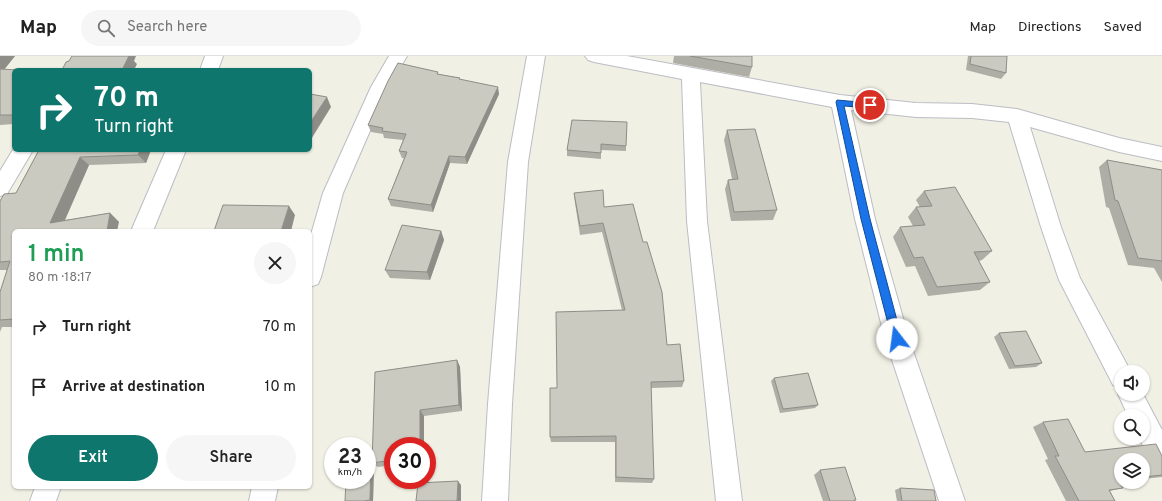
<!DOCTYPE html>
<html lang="en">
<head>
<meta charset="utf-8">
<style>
  body { margin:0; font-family:Overpass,sans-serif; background:#f6f6f6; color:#222; height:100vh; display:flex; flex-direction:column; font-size:15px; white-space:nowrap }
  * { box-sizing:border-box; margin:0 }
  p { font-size:13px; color:#767676 }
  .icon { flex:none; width:22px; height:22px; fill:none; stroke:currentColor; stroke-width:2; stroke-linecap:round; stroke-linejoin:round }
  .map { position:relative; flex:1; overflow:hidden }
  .panel { position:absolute; left:12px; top:173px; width:300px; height:260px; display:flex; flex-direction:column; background:#fff; border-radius:6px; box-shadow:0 1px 3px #0004 }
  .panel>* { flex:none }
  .top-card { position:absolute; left:12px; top:12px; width:300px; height:84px; border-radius:6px; box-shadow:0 1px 3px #0004; background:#0f766e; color:#fff; overflow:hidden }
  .tools { position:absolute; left:1114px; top:309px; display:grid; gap:8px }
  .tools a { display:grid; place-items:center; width:36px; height:36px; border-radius:50%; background:#fff; box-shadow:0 1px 3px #0004; font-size:20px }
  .speed { position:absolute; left:324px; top:381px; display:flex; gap:8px; font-size:20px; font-weight:700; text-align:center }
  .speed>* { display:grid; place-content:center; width:52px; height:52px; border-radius:50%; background:#fff; box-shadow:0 1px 3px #0004; line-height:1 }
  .speed small { font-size:10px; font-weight:400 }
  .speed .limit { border:6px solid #d22; background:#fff; color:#111 }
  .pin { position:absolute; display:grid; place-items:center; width:34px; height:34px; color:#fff; margin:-17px; border:2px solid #fff; border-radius:50%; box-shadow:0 1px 4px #0007 }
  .me { position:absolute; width:44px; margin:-22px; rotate:345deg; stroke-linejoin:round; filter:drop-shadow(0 0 3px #0008) }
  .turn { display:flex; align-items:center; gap:14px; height:84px; padding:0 16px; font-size:18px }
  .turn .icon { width:52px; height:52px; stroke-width:2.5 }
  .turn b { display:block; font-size:28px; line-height:34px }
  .round { display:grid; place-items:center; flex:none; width:42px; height:42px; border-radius:21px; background:#f6f6f6 }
  .summary { display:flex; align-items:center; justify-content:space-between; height:68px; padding:0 16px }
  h1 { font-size:24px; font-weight:600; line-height:30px; color:#1e9e55 }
  .button { display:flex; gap:8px; margin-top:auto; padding:8px 16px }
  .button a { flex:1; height:46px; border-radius:24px; background:#0f766e; color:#fff; font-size:16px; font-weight:600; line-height:46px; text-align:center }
  .button a+a { background:#f6f6f6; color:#222 }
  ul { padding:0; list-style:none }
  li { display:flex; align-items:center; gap:12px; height:60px; padding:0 16px }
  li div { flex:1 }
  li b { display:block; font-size:15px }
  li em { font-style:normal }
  header { display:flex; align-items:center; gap:24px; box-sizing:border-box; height:56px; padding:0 20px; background:#fff; border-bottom:1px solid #e0e0e0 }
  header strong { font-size:19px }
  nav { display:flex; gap:22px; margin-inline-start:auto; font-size:14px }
  .search { width:280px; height:36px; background:#f6f6f6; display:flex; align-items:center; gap:10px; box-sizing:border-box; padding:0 14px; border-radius:22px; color:#767676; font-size:15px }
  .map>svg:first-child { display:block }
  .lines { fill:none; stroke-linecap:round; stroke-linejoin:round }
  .street-casing { stroke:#bcbdc4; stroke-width:2 }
  .street { fill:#fff; fill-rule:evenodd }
  .wall { fill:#afaea6 }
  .shaded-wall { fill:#8e8d87 }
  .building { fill:#cbcac1; stroke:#8e8d87 }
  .route { fill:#1a73e8; stroke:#114b97 }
</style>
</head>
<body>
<header>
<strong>Map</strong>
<div class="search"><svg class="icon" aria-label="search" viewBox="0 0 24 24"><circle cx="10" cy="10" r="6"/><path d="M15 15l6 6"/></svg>Search here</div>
<nav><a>Map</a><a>Directions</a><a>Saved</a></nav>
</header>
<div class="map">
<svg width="1162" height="445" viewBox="0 0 1162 445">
  <rect width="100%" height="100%" fill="#f0f0e4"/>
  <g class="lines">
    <defs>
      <g id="street">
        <polygon points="205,0 223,0 218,14 200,14"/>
        <polygon points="389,0 407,0 389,31 343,137 321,221 318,228 310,231 310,182 323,137 371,31"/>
        <polygon points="527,0 545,0 528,106 512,348 508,445 482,445 488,348 508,106"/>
        <polygon points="585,0 627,0 840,39 916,47 972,48 1017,53 1119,82 1162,91 1162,105 1119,96 1030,71 1061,171 1080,222 1131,316 1121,316 1121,338 1143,338 1162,374 1162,412 1153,408 1139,382 1143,382 1143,360 1128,360 1118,338 1120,332 1113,329 1059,224 1041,171 1009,66 972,62 916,61 851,54 875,163 909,283 965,445 939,445 885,283 855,163 832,51 700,26 707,165 742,445 716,445 687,165 682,23 594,6 588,4"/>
        <polygon points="14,92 14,94 33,94 7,138 0,140 0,115"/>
        <polygon points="166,94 186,94 153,175 131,175"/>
        <polygon points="35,431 61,431 56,445 30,445"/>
        <polygon points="252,431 278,431 275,445 249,445"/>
      </g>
    </defs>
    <use href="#street" class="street-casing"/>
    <use href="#street" class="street"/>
  </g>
  <g class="wall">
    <polygon points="0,0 15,0 4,13 14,14 14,68 0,69"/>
    <polygon points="674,0 752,0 752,11 749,21 673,7"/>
    <polygon points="968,0 1007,0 1006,17 1001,23 966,14"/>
    <polygon points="438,16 438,18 460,22 460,24 499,38 467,108 450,107 433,156 391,150 388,143 404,102 402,102 399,95 403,84 384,82 383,78 371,76 368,69"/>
    <polygon points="572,64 626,90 626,95 601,94 601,103 567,100 567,94"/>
    <polygon points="727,74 777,154 773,164 731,165 725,133 728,124 732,123 724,84"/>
    <polygon points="39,94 151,94 146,107 89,109 65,164 110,157 119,166 14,175 14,271 2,271 0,276 0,236 7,214 0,214 0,145 16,137"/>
    <polygon points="1107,104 1162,114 1162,226 1154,212 1128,209 1109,152 1106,151 1099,111"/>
    <polygon points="924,135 992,195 982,204 979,205 990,226 980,234 928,240 915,210 906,211 893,181 900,171 913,170 908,161 916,151 920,151 916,144"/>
    <polygon points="574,137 604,151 684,325 682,331 651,332 654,423 652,427 615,426 615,386 551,386 550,381 557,332 622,254 602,176 580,179 575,147"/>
    <polygon points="441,175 444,184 430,224 390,222 385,214"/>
    <polygon points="999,277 1042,307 1036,311 1009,313 994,281"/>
    <polygon points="457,304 460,311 462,355 424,360 393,390 393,409 378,411 374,409 373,445 345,445 372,403"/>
    <polygon points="774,322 818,349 815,352 780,357 771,325"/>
    <polygon points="1043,366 1085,396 1162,400 1162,421 1143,423 1143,404 1121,404 1121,426 1119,426 1123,432 1110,435 1115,445 1066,445 1045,404 1048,403 1033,371"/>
    <polygon points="820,414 856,444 854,445 823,445 814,419"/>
    <polygon points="900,432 936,445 897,445 895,434"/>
  </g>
  <g class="shaded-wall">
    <polygon points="0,0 15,0 0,19"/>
    <polygon points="127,0 136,0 134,5 137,8 134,14 122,14"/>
    <polygon points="498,31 499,38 467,108 465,101"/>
    <polygon points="327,41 331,51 310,85 310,67"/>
    <polygon points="140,94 151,94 146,107 138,99"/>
    <polygon points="449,100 450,107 433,156 431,149"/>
    <polygon points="80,101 89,109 60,175 50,167"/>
    <polygon points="289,150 295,159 291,175 281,175"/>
    <polygon points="110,157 119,166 117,175 107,175"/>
    <polygon points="441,175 444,184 430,224 427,216"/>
    <polygon points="457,304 460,311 462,355 459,349"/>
    <polygon points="420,354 424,360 424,390 420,390"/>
    <polygon points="371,403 372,407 374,409 373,445 371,445 370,444"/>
    <polygon points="458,425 461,429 461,445 457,445"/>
  </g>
  <g class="building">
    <polygon points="72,0 129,0 122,14 62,14 66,6 69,5"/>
    <polygon points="690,0 752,0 752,11"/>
    <polygon points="971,0 1007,0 1006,17 970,8"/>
    <polygon points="398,7 438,16 437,18 460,22 459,23 498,31 465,101 449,100 431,149 388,143 407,96 399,95 406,78 382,75 383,72 368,69 388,25"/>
    <polygon points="0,13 17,14 14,14 14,59 0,59"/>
    <polygon points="310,38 327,41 310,67"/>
    <polygon points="572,64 627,66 626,90 601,88 601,97 567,94"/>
    <polygon points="755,73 777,154 734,156 728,124 738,123 727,74"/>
    <polygon points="39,94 140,94 138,99 80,101 50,167 110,157 107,175 14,175 14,263 0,264 0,236 10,205 0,206 0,145 4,138 16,137"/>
    <polygon points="1107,104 1162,114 1162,205 1138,202 1118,145 1115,144"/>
    <polygon points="955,131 992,195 974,196 990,226 937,231 923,201 914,202 900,171 925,169 916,151 932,150 924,135"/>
    <polygon points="603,134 604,151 633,148 643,186 647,186 662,236 667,289 680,288 684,325 651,326 654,423 616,421 616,380 550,381 550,332 557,332 556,256 625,254 603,167 580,170 574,137"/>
    <polygon points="223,149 289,150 281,175 214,175"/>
    <polygon points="402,169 441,175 427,216 385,214"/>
    <polygon points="1026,275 1042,307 1015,310 999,277"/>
    <polygon points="457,304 459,349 420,354 420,390 393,390 393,404 372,407 375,316"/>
    <polygon points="808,317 818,349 783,353 774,322"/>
    <polygon points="1068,363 1085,396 1156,388 1162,400 1162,419 1143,421 1143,404 1121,404 1121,424 1118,424 1123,432 1109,434 1115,445 1079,445 1055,400 1059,400 1043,366"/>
    <polygon points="367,403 371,403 370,444 364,445 345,445 346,424 367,424"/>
    <polygon points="845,411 856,444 854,444 854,445 830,445 820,414"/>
    <polygon points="458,425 457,445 416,445 418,427"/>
    <polygon points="900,432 934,434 936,445 902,445"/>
  </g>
  <polygon class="route" points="837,44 870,47 874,49 870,52 844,50 870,163 902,283 900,286 897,287 894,286 892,283 861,163 836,46"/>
</svg>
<div class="tools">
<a><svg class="icon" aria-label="sound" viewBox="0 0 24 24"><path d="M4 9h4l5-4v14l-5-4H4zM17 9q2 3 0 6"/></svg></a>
<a><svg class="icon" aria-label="search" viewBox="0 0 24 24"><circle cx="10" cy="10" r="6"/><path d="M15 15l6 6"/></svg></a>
<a><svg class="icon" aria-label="layers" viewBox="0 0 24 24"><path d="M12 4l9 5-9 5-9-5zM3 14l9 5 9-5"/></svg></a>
</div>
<div class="speed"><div>23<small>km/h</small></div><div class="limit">30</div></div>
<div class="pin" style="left:870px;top:49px;background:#d93025"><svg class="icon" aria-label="arrive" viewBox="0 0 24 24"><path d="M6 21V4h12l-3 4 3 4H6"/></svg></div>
<svg class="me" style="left:897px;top:283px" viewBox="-20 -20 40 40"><circle r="19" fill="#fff"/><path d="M0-13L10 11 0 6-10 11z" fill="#1a73e8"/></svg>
<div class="top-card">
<div class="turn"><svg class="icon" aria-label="right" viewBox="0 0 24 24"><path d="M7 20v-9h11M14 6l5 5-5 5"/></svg><div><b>70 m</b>Turn right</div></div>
</div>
<section class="panel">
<div class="summary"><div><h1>1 min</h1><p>80 m · 18:17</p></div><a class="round"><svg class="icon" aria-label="close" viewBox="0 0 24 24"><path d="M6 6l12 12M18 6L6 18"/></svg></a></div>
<ul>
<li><svg class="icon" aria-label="right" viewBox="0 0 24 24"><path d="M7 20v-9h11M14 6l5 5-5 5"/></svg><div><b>Turn right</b></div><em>70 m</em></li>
<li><svg class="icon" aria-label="arrive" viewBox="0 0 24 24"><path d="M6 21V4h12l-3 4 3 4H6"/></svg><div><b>Arrive at destination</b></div><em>10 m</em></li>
</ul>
<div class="button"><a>Exit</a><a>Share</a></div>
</section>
</div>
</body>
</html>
